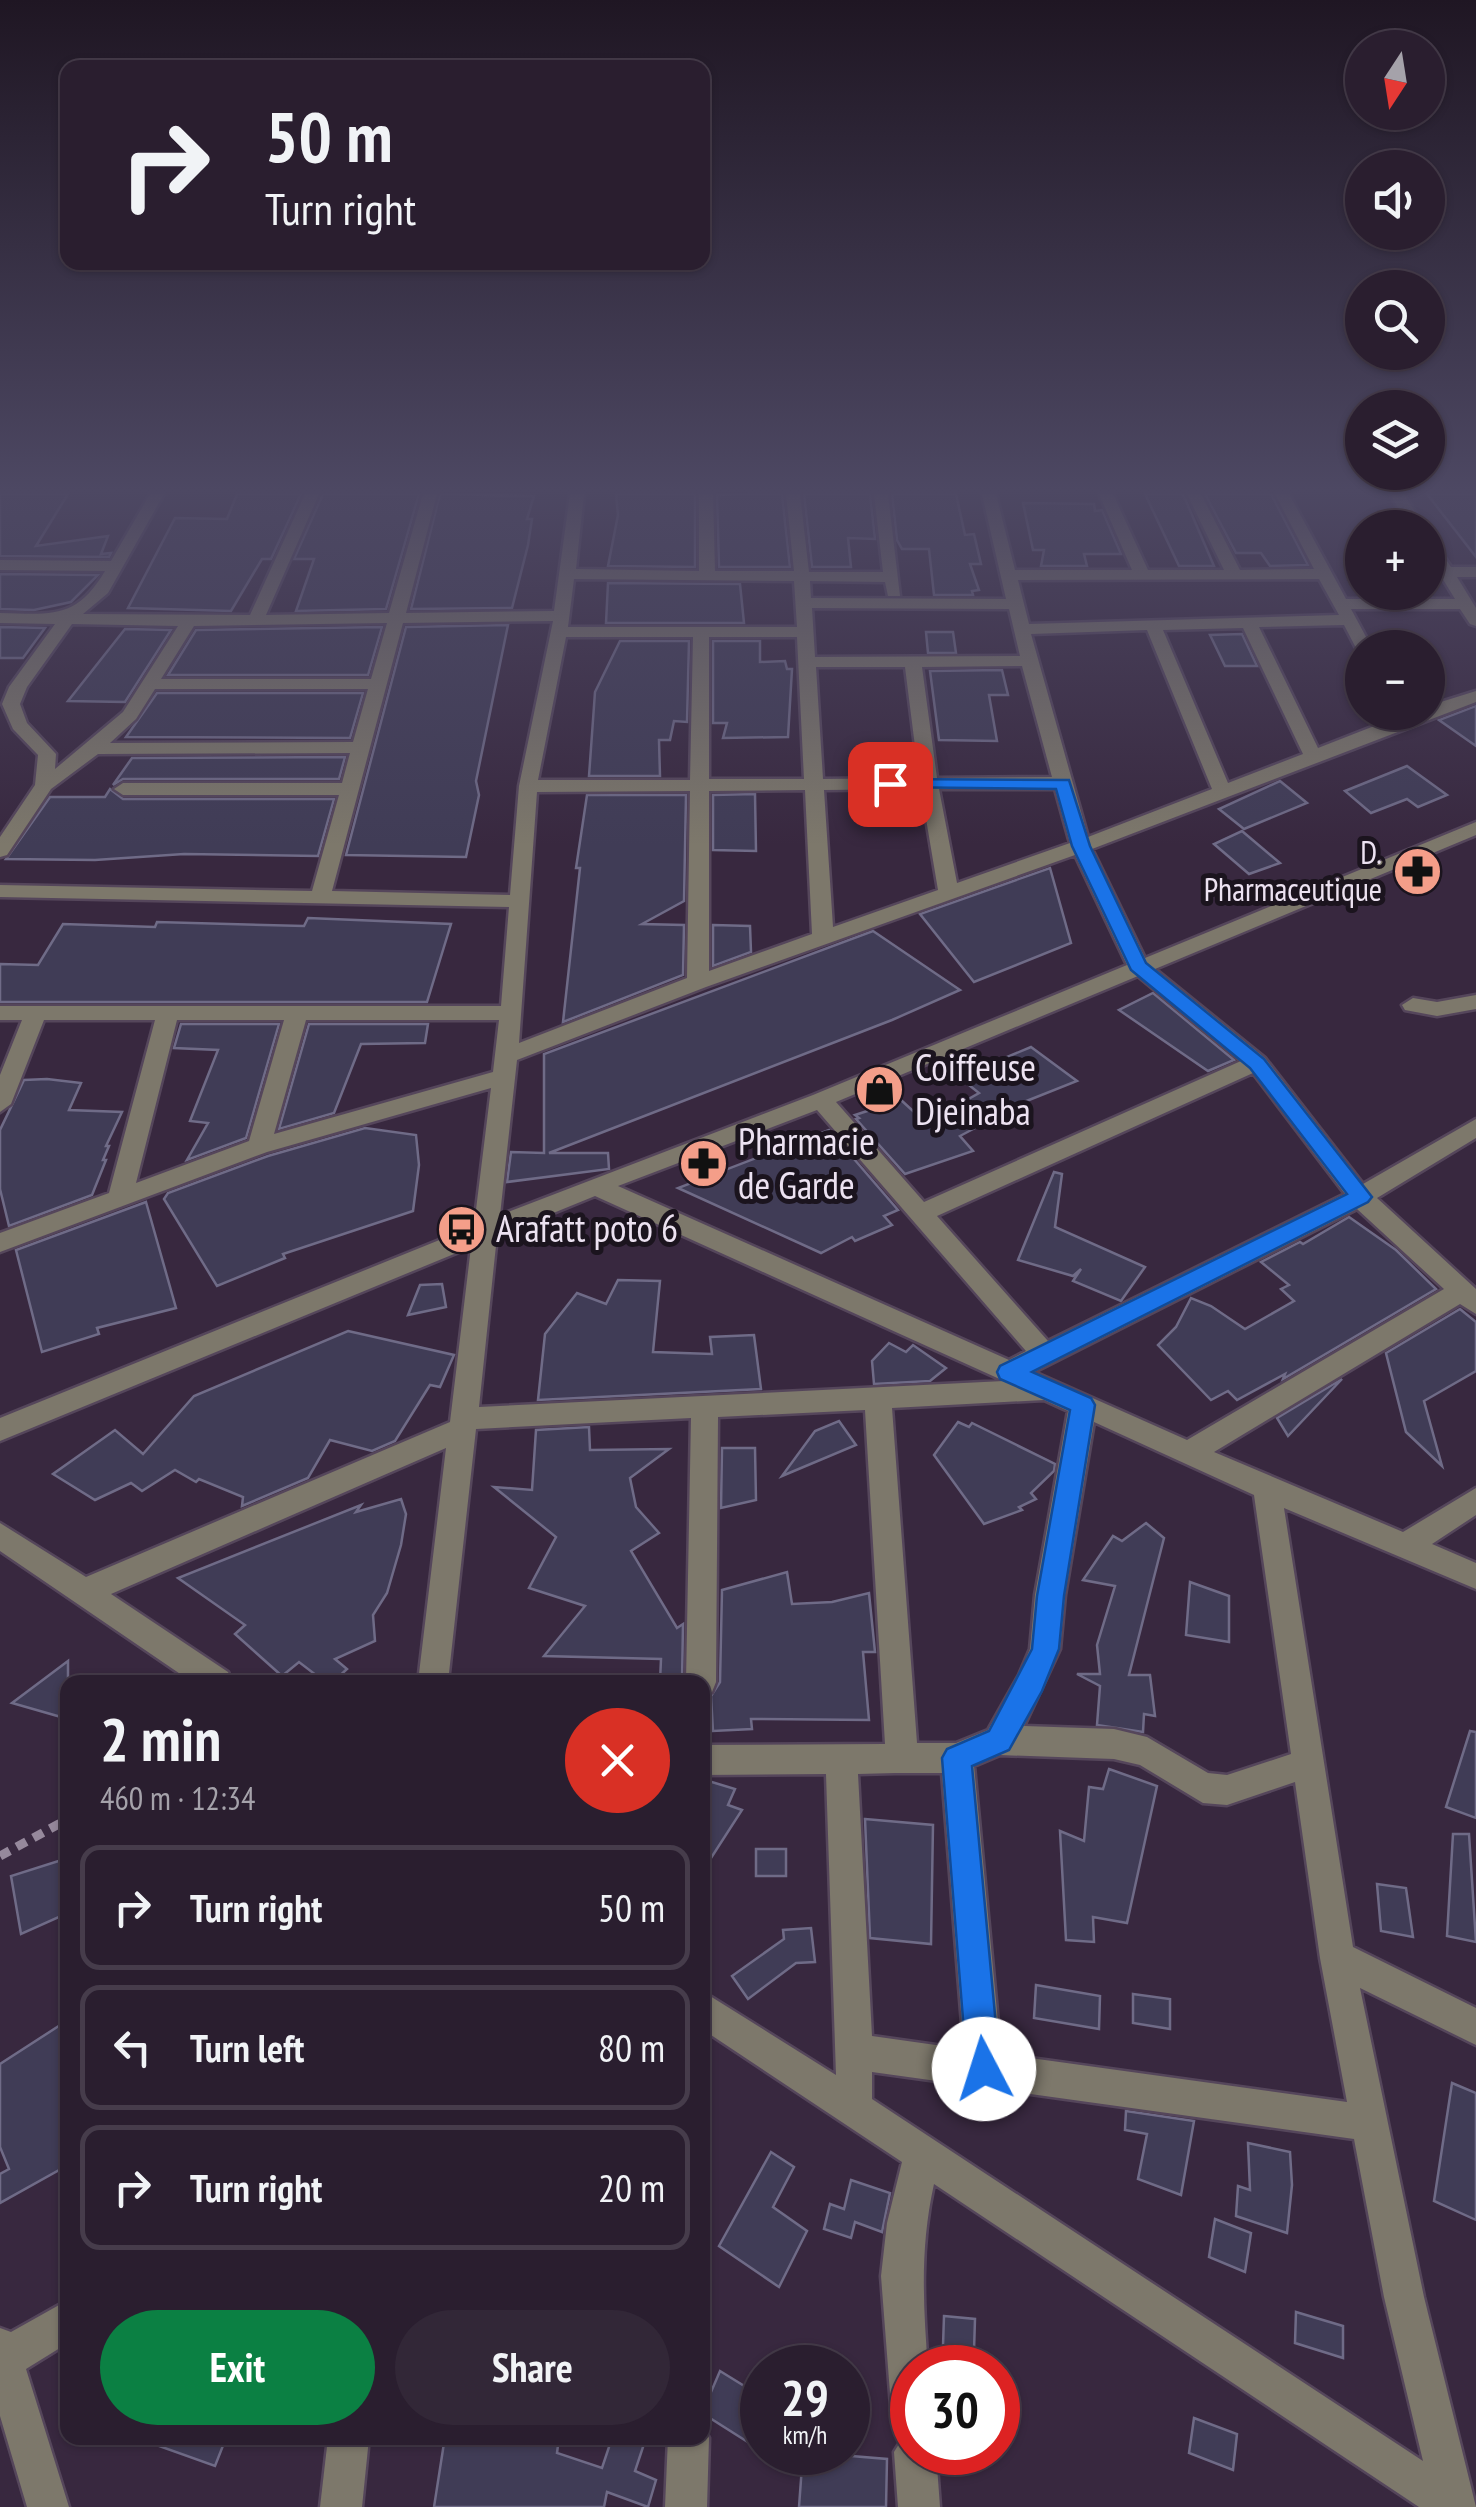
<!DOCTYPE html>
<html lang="en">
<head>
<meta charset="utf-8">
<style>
  body { margin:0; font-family:"PT Sans Narrow",sans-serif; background:#322737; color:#f1f3f6; height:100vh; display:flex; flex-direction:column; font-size:38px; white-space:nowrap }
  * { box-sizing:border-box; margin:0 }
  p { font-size:32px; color:#a5a2aa }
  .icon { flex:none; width:55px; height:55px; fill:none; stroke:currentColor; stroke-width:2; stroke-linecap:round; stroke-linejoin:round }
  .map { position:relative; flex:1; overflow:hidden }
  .sheet { position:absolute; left:60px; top:1675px; width:650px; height:770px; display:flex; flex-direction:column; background:#2a1e2f; border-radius:20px; box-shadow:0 2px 8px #0004,0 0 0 2px #463c4b }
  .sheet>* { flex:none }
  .top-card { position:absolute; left:60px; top:60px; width:650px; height:210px; border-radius:20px; box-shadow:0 2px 8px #0004,0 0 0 2px #463c4b; background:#2a1e2f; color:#f1f3f6; overflow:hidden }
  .needle { width:65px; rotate:192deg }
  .controls { position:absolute; left:1345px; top:30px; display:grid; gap:20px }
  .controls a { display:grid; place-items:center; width:100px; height:100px; border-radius:50%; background:#2a1e2f; box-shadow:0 2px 8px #0004,0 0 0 2px #463c4b; font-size:50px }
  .speed { position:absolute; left:740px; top:2345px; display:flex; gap:20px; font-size:50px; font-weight:700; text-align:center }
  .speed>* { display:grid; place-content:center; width:130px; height:130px; border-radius:50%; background:#2a1e2f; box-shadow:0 2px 8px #0004,0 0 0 2px #463c4b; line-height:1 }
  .speed small { font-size:25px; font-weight:400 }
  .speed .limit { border:15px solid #d22; background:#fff; color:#111 }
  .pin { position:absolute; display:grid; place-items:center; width:85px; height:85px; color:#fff; margin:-42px; border-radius:20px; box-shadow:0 5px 15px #0006 }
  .me { position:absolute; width:110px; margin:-55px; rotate:355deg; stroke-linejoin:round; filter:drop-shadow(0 0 8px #0008) }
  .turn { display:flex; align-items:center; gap:35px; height:210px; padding:0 40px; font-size:45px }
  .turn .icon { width:130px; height:130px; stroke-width:2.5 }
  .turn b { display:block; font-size:70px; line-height:85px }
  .round { display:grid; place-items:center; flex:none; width:105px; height:105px; border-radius:52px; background:#322737 }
  .summary { display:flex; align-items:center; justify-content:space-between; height:170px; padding:0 40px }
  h1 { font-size:60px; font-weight:700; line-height:75px }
  .button { display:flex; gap:20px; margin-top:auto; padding:20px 40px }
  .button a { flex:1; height:115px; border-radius:60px; background:#0b8043; color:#fff; font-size:40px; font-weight:700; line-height:115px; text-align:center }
  .button a+a { background:#322737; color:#f1f3f6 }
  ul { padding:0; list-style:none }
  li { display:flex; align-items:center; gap:30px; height:125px; margin:0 20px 15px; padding:0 20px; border:5px solid #463c4b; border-radius:20px }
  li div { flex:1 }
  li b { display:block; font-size:38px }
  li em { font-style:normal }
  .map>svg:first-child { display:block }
  .building { fill:#403c56; stroke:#6f6b87; stroke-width:2.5 }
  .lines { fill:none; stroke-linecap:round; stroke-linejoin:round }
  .minor-casing { stroke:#55465b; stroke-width:5 }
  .path { stroke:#96899c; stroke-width:9; stroke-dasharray:11 8; stroke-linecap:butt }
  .minor { fill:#7d786b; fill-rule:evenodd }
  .route { fill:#1a73e8; stroke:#114b97; stroke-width:2.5 }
  .labels { text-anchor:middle; stroke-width:10; stroke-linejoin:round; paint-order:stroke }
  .far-poi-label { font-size:32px; fill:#ece2f1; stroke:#1b141e; text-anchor:end }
  .poi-label { font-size:38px; fill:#ece2f1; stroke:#1b141e; text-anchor:start }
</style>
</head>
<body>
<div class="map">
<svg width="1476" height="2507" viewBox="0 0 1476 2507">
  <rect width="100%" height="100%" fill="#38283f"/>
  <g class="building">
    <polygon points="0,494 68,494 36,546 108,536 101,554 111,553 109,557 0,556"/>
    <polygon points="237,494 301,494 271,559 262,559 231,611 128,608 175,518 227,519"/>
    <polygon points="323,494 419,494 386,609 296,611 314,559 294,559"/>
    <polygon points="440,494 534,496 527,519 532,519 528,545 512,608 411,609"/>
    <polygon points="616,494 695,494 695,567 608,566 618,515"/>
    <polygon points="750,494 782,494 790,567 719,567 717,495"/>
    <polygon points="804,494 870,494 875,539 848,538 851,567 812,567"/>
    <polygon points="892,494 956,494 965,535 974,534 981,564 970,564 979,590 972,591 973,595 934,595 929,549 902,549 897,540"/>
    <polygon points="1145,494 1183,494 1214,566 1179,566"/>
    <polygon points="1205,494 1271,494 1308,565 1270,566 1261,553 1236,553"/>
    <polygon points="1427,494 1476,494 1476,557"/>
    <polygon points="1023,503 1094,504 1095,511 1102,510 1121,554 1084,554 1087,566 1041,566 1044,550 1033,550"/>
    <polygon points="0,574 98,575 71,602 34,610 0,609"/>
    <polygon points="608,583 740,584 744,623 606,623"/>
    <polygon points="508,625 476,781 479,795 466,857 346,855 406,627"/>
    <polygon points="0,627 45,628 23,658 0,658"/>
    <polygon points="382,627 368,675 168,675 196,630"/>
    <polygon points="125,629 171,630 125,702 68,701"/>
    <polygon points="926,632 953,632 956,653 928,653"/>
    <polygon points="1242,634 1257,666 1225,666 1210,635"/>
    <polygon points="620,641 689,641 687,722 674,721 670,740 659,740 660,776 589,776 595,692"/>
    <polygon points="713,641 760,641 760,662 785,661 787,669 792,669 788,737 723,738 727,723 713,723"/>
    <polygon points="1002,670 1008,695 989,695 997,741 939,740 930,671"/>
    <polygon points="157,693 363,693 350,738 126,737"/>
    <polygon points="1476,706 1476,746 1439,720"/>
    <polygon points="345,757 339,779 123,779 113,785 132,758"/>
    <polygon points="1407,766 1447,795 1418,807 1407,799 1371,813 1345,791"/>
    <polygon points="1280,781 1307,803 1244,829 1219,809"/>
    <polygon points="110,789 123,799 334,799 318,856 184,854 95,860 6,859 50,797 105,797"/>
    <polygon points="755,794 756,851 713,850 713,795"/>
    <polygon points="587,795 686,795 684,901 642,924 684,925 683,975 563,1022 580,868 576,868"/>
    <polygon points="1242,831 1280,863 1249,874 1214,844"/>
    <polygon points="1050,868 1071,943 974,982 920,914"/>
    <polygon points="308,918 451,924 427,1002 0,1002 0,964 38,965 63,924 155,927 157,922 304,926"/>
    <polygon points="713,925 750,926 751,952 713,966"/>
    <polygon points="873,931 960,990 892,1020 549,1153 608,1153 609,1169 507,1182 511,1152 544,1153 544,1054"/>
    <polygon points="1153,993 1234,1060 1208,1071 1119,1010"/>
    <polygon points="181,1024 279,1024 246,1138 187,1160 208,1123 190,1121 218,1050 174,1048"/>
    <polygon points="309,1024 428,1024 425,1043 361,1044 334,1113 279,1129"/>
    <polygon points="1031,1047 1077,1081 1024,1102 960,1136 973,1151 905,1174 856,1119 859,1118 855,1115 901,1100 926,1123 979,1093 959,1077"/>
    <polygon points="47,1079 81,1083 69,1110 122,1112 106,1146 109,1146 103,1160 106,1160 92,1195 9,1226 0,1189 0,1130 24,1080"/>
    <polygon points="365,1128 416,1135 419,1165 413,1211 283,1254 285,1258 217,1286 164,1199 168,1193 268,1156"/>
    <polygon points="829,1130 898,1210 884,1216 892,1225 855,1241 852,1237 821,1253 678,1188"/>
    <polygon points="1054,1172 1062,1174 1055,1227 1145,1267 1121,1301 1073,1281 1081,1269 1073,1276 1018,1260"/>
    <polygon points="146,1202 176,1308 97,1328 99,1334 42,1352 16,1250"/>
    <polygon points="1349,1217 1396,1250 1436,1289 1283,1379 1285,1374 1237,1400 1228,1391 1211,1400 1158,1345 1176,1327 1191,1298 1211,1306 1245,1329 1294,1301 1281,1289 1289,1285 1261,1262 1300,1242 1303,1244"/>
    <polygon points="618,1280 660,1281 653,1352 712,1354 710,1337 754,1335 761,1389 538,1400 545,1334 577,1293 606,1304"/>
    <polygon points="442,1284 446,1307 408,1315 420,1285"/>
    <polygon points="1460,1309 1476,1322 1476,1371 1424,1401 1442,1466 1406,1432 1386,1353"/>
    <polygon points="348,1331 454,1355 440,1387 430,1385 395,1441 372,1451 330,1440 308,1478 242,1506 243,1497 199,1479 196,1482 175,1470 142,1491 131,1483 95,1500 53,1474 115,1430 143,1454 194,1396"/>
    <polygon points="889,1343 906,1352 913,1345 946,1368 930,1381 874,1384 872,1361"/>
    <polygon points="1342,1379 1288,1436 1277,1418"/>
    <polygon points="839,1421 856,1445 782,1476 815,1431"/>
    <polygon points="958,1422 969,1427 972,1423 1055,1464 1054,1471 1031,1493 1036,1499 1019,1507 1022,1510 984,1524 934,1455"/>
    <polygon points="589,1427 590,1450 669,1449 630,1478 636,1507 659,1533 631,1551 677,1628 683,1624 682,1682 660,1682 661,1659 544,1656 585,1606 529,1588 556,1537 494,1487 532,1490 536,1430"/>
    <polygon points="722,1448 755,1448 756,1500 721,1508"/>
    <polygon points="401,1499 406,1514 401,1545 387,1593 373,1615 375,1641 335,1659 347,1669 333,1682 325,1682 299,1662 282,1676 235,1634 245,1625 178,1578 361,1505 356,1512"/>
    <polygon points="1146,1523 1164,1538 1129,1675 1150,1675 1155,1716 1144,1714 1143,1732 1097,1725 1100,1686 1077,1674 1100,1674 1097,1645 1115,1586 1083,1580 1113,1536 1122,1541"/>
    <polygon points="787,1572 792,1604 832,1602 869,1593 875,1652 863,1652 869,1720 751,1719 752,1729 713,1731 711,1696 720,1682 722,1590"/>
    <polygon points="1190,1582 1229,1596 1229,1642 1186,1635"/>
    <polygon points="68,1661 68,1719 12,1703"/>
    <polygon points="1470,1731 1476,1732 1476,1818 1446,1807"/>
    <polygon points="1109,1769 1157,1786 1127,1923 1093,1917 1094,1942 1066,1940 1060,1831 1084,1841 1089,1787 1103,1789"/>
    <polygon points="702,1779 735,1789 728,1805 742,1810 702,1872"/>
    <polygon points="865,1819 933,1825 931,1944 870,1938"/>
    <polygon points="1453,1834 1469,1834 1476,1942 1447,1936"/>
    <rect x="756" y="1849" width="30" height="27"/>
    <polygon points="68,1858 68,1913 21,1934 11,1876"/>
    <polygon points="1377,1884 1406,1888 1413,1937 1381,1931"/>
    <polygon points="811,1928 815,1962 796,1963 748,1999 732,1976 784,1939 783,1930"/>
    <polygon points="1036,1985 1100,1996 1099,2029 1034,2018"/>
    <polygon points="1133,1994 1170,1999 1170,2029 1133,2023"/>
    <polygon points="68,2020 68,2165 0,2203 0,2174 9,2169 0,2147 0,2064"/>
    <polygon points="1452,2083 1476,2093 1476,2220 1434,2201"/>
    <polygon points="1126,2111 1194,2121 1181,2195 1138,2179 1147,2134 1125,2130"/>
    <polygon points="1248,2143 1290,2152 1292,2185 1287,2233 1236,2216 1238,2186 1250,2190"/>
    <polygon points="771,2152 794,2167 773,2207 807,2231 779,2287 719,2246"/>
    <polygon points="851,2180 890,2193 882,2232 855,2222 851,2238 824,2229 830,2204 844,2209"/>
    <polygon points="1215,2219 1251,2233 1245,2272 1209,2257"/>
    <polygon points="1296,2312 1343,2326 1343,2358 1295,2343"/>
    <polygon points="944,2316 975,2319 974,2351 943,2346"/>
    <polygon points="720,2371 762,2397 762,2451 702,2413"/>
    <polygon points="1194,2418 1237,2434 1233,2470 1189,2453"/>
    <polygon points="146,2438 226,2438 215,2466 145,2441"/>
    <polygon points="460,2438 559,2438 557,2453 602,2468 612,2438 646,2438 635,2471 656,2480 648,2507 607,2492 604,2507 434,2507 444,2443 459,2445"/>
    <polygon points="803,2452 887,2459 886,2507 799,2507"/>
  </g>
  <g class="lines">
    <defs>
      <g id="minor">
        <path d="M 150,494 L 164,494 L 108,593 L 83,614 L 250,615 L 305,494 L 319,494 L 266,615 L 389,613 L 423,494 L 437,494 L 406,613 L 554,611 L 570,494 L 584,494 L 576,569 L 699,571 L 699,494 L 713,494 L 715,571 L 794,571 L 786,494 L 800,494 L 809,572 L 883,572 L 874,494 L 888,494 L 900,596 L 888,596 L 885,582 L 810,581 L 811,598 L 1006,599 L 982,494 L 996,494 L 1015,570 L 1132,570 L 1099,494 L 1113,494 L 1148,570 L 1224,570 L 1187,494 L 1201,494 L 1240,570 L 1314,569 L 1275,494 L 1289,494 L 1346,599 L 1455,599 L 1428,555 L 1428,538 L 1433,540 L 1451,567 L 1476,567 L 1476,577 L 1457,577 L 1476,608 L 1476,626 L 1470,624 L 1460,609 L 1351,609 L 1372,648 L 1362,648 L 1362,653 L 1356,648 L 1344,625 L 1259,627 L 1318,748 L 1410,712 L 1428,712 L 1428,706 L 1476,691 L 1476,702 L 1092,849 L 1145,958 L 1476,822 L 1476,835 L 1155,969 L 1265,1058 L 1363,1184 L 1476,1119 L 1476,1138 L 1377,1198 L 1476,1289 L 1476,1314 L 1460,1304 L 1214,1452 L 1403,1532 L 1476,1488 L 1476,1515 L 1432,1544 L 1476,1563 L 1476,1589 L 1284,1508 L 1353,1947 L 1476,2008 L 1476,2045 L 1360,1988 L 1424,2297 L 1476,2507 L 1419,2507 L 934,2184 C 920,2247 923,2304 928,2368 L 912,2368 L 912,2452 L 936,2452 L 940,2507 L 898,2507 L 894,2452 L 904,2436 L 898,2433 L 892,2419 L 881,2276 L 887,2223 L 902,2162 L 702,2029 L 702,1991 L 836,2075 L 826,1774 L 702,1775 L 702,1745 L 885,1744 L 865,1410 L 718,1417 L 716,1682 L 712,1692 L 702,1695 L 702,1682 L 686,1682 L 691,1418 L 476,1429 L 448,1682 L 418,1682 L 446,1448 L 111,1594 L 228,1672 L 232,1682 L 192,1682 L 0,1551 L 0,1523 L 86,1577 L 450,1422 L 471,1247 L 0,1441 L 0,1418 L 474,1226 L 491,1088 L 267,1152 L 0,1252 L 0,1233 L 109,1193 L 155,1020 L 44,1020 L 11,1104 L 0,1112 L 0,1075 L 22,1020 L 0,1020 L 0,1006 L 501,1006 L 509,907 L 0,897 L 0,885 L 312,891 L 339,795 L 123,795 L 114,789 L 123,783 L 342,783 L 350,753 L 98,754 L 51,789 L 7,855 L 0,857 L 0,837 L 35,785 L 38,755 L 13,729 L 2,704 L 9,687 L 55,624 L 0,623 L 0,613 C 51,614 76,620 105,571 L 0,570 L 0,560 L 111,561 ZM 574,579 L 794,581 L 797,627 L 568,627 ZM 1319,579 L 1339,615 L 1029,624 L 1018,580 ZM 812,608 L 1009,609 L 1020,656 L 815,657 ZM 553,621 L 519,786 L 510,895 L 332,891 L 403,623 ZM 387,623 L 371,679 L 161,679 L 194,626 ZM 72,624 L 178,626 L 123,712 L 55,769 L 56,754 L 27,723 L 20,704 L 27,687 ZM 1243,628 L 1303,754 L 1228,783 L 1163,630 ZM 1147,630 L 1212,789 L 1088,837 L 1031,634 ZM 566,637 L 693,637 L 690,780 L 538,780 ZM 709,637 L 797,637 L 804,779 L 709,779 ZM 1022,666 L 1052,777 L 937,778 L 922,667 ZM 816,667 L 905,667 L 919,778 L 823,779 ZM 155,689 L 368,689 L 353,742 L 110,743 L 136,719 ZM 921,789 L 938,890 L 833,927 L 824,790 ZM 939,789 L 1055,789 L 1070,843 L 957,883 ZM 805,790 L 812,934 L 709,971 L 709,791 ZM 690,791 L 687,978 L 519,1043 L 537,792 ZM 1075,855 L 1127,965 L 813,1095 L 500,1215 L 517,1060 L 706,987 ZM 1138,976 L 1241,1061 L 924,1202 L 836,1102 ZM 177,1020 L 284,1020 L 249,1141 L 136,1183 ZM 306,1020 L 499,1020 L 493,1072 L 274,1134 ZM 1253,1073 L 1345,1194 L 1048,1341 L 937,1216 ZM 817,1110 L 1026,1351 L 1009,1360 L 618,1186 ZM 595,1196 L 1004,1381 L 479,1407 L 497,1236 ZM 1357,1209 L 1444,1289 L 1187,1440 L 1034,1372 ZM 1044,1400 L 1068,1411 L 1035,1595 L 1030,1649 L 1019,1675 L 988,1730 L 956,1743 L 917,1743 L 892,1408 ZM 1094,1422 L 1254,1495 L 1291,1754 L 1227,1775 L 1208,1773 L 1147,1737 L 1114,1729 L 1024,1726 L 1060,1649 L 1065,1595 ZM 1000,1755 L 1114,1759 L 1140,1765 L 1203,1803 L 1227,1805 L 1295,1782 L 1320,1958 L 1347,2102 L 1001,2054 L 974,1766 ZM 895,1773 L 942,1773 L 964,2049 L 872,2036 L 858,1774 ZM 872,2072 L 1354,2139 L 1384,2297 L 1423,2461 L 872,2099 Z"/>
        <polygon points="1390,494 1404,494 1425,528 1410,528"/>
        <polygon points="1476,995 1476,1009 1437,1016 1405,1010 1402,1005 1413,998 1437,1002"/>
        <polygon points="68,2300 68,2343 26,2369 69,2507 27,2507 0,2416 0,2328 11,2332"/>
        <polygon points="702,2423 709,2438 707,2507 665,2507 668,2438 702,2438"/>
        <polygon points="328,2438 369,2438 362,2507 320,2507"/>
      </g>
    </defs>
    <use href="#minor" class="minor-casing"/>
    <polyline class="path" points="0,1856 68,1819"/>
    <use href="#minor" class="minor"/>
  </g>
  <linearGradient id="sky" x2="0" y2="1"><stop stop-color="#1f1623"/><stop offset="0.58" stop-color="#4d4863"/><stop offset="1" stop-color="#4d4863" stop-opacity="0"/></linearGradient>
  <rect width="1476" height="845" fill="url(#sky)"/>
  <polygon class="route" points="890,779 1069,780 1090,846 1146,963 1264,1059 1372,1197 1368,1202 1032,1372 1091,1398 1095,1405 1064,1596 1059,1649 1042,1691 1009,1750 972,1766 1000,2069 995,2081 984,2085 972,2081 967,2069 942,1758 947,1749 989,1731 1032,1649 1037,1596 1070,1410 1000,1379 997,1372 1000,1366 1347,1194 1250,1068 1131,970 1072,846 1056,789 884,787 881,784"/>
  <defs>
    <symbol id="pharmacy-disc" viewBox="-11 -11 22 22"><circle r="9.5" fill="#f49e89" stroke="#1b141e"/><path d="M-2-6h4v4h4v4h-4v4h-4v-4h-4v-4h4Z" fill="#111"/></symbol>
    <symbol id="shop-disc" viewBox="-11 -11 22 22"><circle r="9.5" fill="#f49e89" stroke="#1b141e"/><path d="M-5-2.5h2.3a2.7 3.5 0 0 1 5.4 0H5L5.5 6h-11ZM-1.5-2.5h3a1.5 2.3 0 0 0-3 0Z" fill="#111"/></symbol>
    <symbol id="bus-disc" viewBox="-11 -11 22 22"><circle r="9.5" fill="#f49e89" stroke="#1b141e"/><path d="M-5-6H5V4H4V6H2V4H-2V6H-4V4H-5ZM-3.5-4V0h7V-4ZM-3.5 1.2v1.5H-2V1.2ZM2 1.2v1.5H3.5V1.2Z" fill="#111"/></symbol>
  </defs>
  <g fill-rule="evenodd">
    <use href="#pharmacy-disc" x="1390" y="844" width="55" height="55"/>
    <use href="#shop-disc" x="852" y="1062" width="55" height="55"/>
    <use href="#pharmacy-disc" x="676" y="1136" width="55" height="55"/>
    <use href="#bus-disc" x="434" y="1202" width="55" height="55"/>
  </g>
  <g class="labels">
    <g class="far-poi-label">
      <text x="1382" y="864">D.<tspan x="1382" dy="37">Pharmaceutique</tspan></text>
    </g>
    <g class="poi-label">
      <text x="915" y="1081">Coiffeuse<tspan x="915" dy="44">Djeinaba</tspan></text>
      <text x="738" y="1155">Pharmacie<tspan x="738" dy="44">de Garde</tspan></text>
      <text x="496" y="1242">Arafatt poto 6</text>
    </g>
  </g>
</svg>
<div class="controls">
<a><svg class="needle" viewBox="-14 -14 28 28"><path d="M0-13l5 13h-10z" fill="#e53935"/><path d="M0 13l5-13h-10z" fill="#a5a2aa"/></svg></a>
<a><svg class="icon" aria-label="sound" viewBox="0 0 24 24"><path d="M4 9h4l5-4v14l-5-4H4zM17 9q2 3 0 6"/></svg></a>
<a><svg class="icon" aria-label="search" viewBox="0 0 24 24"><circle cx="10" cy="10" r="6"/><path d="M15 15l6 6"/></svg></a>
<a><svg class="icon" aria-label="layers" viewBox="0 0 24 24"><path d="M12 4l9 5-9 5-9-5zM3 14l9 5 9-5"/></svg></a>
<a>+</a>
<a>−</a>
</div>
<div class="speed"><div>29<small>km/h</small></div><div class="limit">30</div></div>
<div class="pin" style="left:890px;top:784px;background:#d93025"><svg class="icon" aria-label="arrive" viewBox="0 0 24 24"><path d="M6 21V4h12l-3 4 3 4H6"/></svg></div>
<svg class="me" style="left:984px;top:2069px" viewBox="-20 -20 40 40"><circle r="19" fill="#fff"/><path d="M0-13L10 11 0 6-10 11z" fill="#1a73e8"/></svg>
<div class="top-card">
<div class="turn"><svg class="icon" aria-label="right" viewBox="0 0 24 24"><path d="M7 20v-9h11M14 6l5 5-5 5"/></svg><div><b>50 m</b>Turn right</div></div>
</div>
<section class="sheet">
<div class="summary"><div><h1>2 min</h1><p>460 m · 12:34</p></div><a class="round" style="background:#d93025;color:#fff"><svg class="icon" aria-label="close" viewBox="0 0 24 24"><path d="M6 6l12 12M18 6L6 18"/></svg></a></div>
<ul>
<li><svg class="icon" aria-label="right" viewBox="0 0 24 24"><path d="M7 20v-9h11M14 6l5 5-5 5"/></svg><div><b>Turn right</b></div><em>50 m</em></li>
<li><svg class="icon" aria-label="left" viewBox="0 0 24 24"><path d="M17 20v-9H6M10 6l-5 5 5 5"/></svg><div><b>Turn left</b></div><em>80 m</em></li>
<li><svg class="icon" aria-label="right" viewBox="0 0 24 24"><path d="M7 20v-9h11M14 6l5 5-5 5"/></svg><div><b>Turn right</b></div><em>20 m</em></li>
</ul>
<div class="button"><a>Exit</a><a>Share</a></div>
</section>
</div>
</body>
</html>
